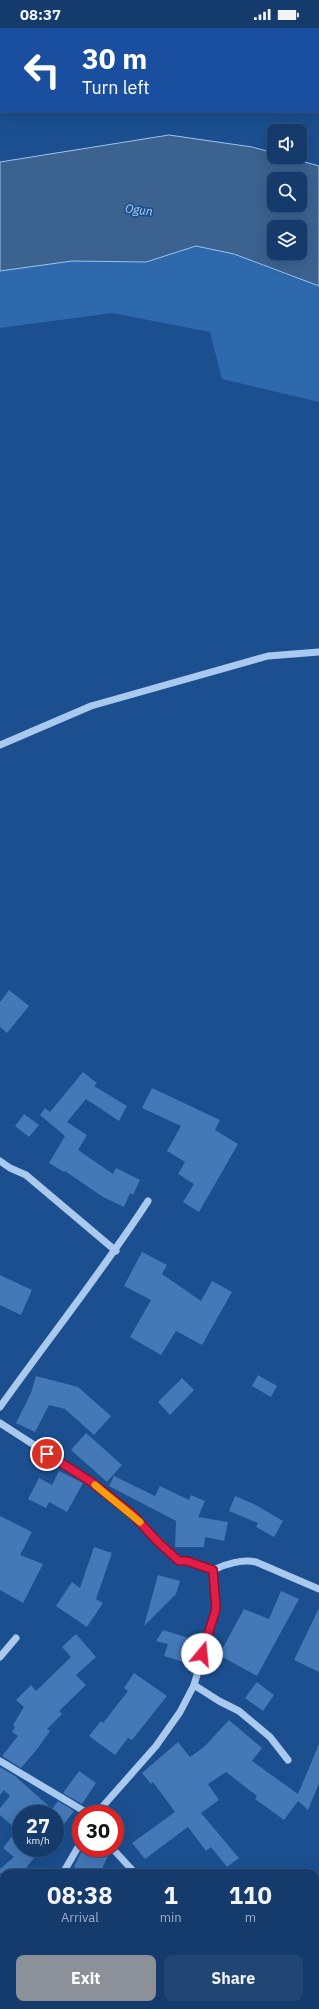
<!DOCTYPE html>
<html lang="en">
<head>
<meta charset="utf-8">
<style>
  body { margin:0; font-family:"IBM Plex Sans",sans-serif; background:#214673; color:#f1f3f6; height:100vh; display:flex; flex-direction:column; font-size:15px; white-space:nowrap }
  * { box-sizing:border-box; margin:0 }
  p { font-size:13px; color:#9dadc1 }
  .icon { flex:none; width:22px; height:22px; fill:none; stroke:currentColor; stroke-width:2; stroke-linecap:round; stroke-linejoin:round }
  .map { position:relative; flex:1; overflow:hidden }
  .drawer { position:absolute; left:0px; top:1841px; width:319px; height:140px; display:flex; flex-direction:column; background:#143b6b; border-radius:12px 12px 0 0; box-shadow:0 4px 16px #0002,0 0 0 1px #33557e }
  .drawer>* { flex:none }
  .banner { position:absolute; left:0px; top:0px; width:319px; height:84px; box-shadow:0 4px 16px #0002,0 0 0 1px #33557e; background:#1a4fa0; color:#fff; overflow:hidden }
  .tools { position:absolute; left:267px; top:96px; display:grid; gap:8px }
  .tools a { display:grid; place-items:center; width:40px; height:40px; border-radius:8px; background:#143b6b; box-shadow:0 4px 16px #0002,0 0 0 1px #33557e; font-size:20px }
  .speed { position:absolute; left:12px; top:1777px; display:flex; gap:8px; font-size:20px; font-weight:700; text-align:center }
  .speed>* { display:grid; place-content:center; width:52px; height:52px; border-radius:50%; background:#143b6b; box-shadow:0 4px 16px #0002,0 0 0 1px #33557e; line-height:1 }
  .speed small { font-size:10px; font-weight:400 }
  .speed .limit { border:6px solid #d22; background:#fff; color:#111 }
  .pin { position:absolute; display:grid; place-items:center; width:34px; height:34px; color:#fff; margin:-17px; border:2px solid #fff; border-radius:50%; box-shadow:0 1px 4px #0007 }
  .me { position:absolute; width:44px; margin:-22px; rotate:17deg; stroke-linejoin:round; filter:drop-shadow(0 0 3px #0008) }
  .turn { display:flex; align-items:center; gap:14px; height:84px; padding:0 16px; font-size:18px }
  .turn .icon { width:52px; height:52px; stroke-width:2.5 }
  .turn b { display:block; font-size:28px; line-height:34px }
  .eta { display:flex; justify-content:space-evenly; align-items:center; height:68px; text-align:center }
  .eta b { font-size:24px; font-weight:700; line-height:28px }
  .button { display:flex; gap:8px; margin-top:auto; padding:8px 16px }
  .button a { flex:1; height:46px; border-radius:8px; background:#8c9099; color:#fff; font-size:16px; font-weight:700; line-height:46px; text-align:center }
  .button a+a { background:#214673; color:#f1f3f6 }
  .status { display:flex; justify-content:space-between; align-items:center; height:28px; padding:0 20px; background:#143b6b; direction:ltr }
  .status svg { height:11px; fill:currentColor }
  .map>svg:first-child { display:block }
  .green { fill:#2e69ad }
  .water { fill:#3c6290; stroke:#9cc4f0; fill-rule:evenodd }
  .building { fill:#4478b7 }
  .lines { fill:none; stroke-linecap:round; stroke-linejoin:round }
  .minor { stroke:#a9c9ee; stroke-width:7 }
  .route-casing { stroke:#92132f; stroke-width:10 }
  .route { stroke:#e11d48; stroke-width:7 }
  .slow { stroke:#f59e0b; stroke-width:7 }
  .labels { text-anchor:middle; stroke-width:3.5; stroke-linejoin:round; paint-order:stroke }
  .water-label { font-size:12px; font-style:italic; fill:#b5d3f5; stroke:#1b4f8f }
</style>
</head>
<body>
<div class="status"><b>08:37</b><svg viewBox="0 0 49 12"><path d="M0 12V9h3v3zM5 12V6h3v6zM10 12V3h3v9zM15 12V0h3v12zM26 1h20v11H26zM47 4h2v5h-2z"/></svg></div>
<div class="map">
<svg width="319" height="1981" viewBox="0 0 319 1981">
  <rect width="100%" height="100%" fill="#1b4f8f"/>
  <polygon class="green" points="196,218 234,226 319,258 319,374 222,351 210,304 112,285 0,300 0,243 4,241 72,233 146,234"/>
  <path class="water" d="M 169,107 L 252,119 L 274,125 L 274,129 L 287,129 L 319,138 L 319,258 L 234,226 L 196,218 L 146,234 L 72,233 L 0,243 L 0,134 ZM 274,151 L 300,151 L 300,177 L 274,177 ZM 274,199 L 300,199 L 300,225 L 274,225 Z"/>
  <g class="building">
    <polygon points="9,962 29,978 7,1005 0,999 0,974"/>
    <polygon points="83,1044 97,1055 94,1058 127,1078 119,1093 86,1071 67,1094 87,1107 78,1122 113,1146 116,1140 140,1152 133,1167 130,1165 124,1179 103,1169 65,1143 64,1144 49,1135 65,1108 40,1087 45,1080 50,1084"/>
    <polygon points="152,1060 220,1092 215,1102 238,1116 199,1184 183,1174 194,1156 178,1146 185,1134 167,1123 181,1098 142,1080"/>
    <polygon points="24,1086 39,1097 29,1109 15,1098"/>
    <polygon points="142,1224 167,1237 162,1246 201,1273 212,1253 232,1264 202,1317 176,1303 161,1327 130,1309 151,1272 124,1258"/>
    <polygon points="0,1247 32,1262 21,1287 0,1277"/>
    <polygon points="258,1347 277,1358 271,1369 252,1358"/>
    <polygon points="36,1348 78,1359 111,1388 94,1407 65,1381 49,1377 35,1404 16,1395 31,1365"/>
    <polygon points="182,1350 194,1362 170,1387 158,1374"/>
    <polygon points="86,1405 122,1437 107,1454 71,1422"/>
    <polygon points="59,1443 83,1455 67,1484 49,1474 46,1480 28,1471 39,1450 52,1457"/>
    <polygon points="114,1448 155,1468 160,1458 189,1472 191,1467 205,1473 198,1489 228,1494 224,1513 205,1509 204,1519 175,1519 176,1493 109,1458"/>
    <polygon points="235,1468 254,1476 283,1493 274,1509 256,1499 258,1495 229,1483"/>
    <polygon points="0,1488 32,1504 20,1527 43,1536 23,1575 0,1562"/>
    <polygon points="94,1519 112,1525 96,1571 103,1575 87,1599 56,1578 72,1554 80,1560"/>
    <polygon points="158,1547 180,1553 176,1566 144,1598"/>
    <polygon points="281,1563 299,1571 257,1648 219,1627 244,1581 269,1591"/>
    <polygon points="319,1580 319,1644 294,1632"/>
    <polygon points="163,1602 198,1613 190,1636 164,1628 168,1616 156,1613"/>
    <polygon points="76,1606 96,1629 76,1647 86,1657 59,1683 62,1686 47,1701 50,1703 38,1720 21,1740 2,1728 18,1708 12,1704 15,1699 13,1697 24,1679 16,1672 31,1657 36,1663 71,1629 62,1619"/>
    <polygon points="134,1645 167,1668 132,1712 128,1710 115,1727 89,1708 101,1693 103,1695 128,1663 124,1660"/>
    <polygon points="257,1654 274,1667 263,1683 245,1670"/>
    <polygon points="229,1692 262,1720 252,1733 298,1766 319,1716 319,1755 308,1782 298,1773 284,1792 255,1771 257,1768 226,1744 208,1756 219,1772 201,1785 239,1830 227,1839 211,1819 206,1823 188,1799 145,1831 132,1815 175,1784 153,1754 151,1756 142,1745 178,1714 190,1729 204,1719"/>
    <polygon points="0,1739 15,1748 52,1781 58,1773 74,1783 55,1808 55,1786 21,1786 21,1820 42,1820 22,1845 0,1845 0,1841 14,1829 3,1820 17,1802 0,1787 0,1780 10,1768 4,1762 0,1767"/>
    <polygon points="79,1743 96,1755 82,1776 63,1765"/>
    <polygon points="83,1820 90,1820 108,1828 100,1845 88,1845 74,1839"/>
  </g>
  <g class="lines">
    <g class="minor">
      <polyline points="0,717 91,678 268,628 319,624"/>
      <polyline points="0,1133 10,1140 26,1147 116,1223"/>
      <path d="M 0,1379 C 49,1310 102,1244 148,1173"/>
      <path d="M 0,1395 L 90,1453 L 133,1487 L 179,1533 L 187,1533 L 213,1542 C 225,1536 243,1531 256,1534 L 319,1561"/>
      <polyline points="0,1629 16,1610"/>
      <polyline points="194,1657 219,1673 239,1683 270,1709 288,1732"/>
      <polyline points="0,1733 89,1786"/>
      <polyline points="96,1786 156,1718 180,1684 194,1657 216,1581 213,1542"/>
      <polyline points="112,1820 135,1845"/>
      <polyline points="63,1845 81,1814"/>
      <polyline points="0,1931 4,1926"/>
      <polyline points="250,1977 252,1981"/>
    </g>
  </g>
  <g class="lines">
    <defs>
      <polyline id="route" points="47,1426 90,1453 133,1487 158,1514 179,1533 187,1533 213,1542 216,1581 202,1626"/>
    </defs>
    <use href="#route" class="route-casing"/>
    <use href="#route" class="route"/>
    <polyline class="slow" points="95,1457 140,1494"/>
  </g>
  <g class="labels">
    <g class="water-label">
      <text transform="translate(139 182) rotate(7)" y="4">Ogun</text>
    </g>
  </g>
</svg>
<div class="tools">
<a><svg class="icon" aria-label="sound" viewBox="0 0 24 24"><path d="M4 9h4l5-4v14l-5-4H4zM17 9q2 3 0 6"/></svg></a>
<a><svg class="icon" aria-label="search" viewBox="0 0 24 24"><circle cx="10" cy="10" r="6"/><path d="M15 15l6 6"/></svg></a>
<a><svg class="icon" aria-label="layers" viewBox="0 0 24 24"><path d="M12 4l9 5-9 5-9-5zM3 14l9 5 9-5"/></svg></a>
</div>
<div class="speed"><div>27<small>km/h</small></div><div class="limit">30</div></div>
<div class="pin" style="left:47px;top:1426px;background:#d93025"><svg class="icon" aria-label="arrive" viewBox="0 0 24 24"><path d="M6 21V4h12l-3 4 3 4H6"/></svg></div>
<svg class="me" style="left:202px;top:1626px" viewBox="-20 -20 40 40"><circle r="19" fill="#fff"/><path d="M0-13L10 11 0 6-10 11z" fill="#e11d48"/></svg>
<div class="banner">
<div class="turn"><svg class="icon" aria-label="left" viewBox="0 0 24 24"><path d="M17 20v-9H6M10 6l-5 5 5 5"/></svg><div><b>30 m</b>Turn left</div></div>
</div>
<section class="drawer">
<div class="eta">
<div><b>08:38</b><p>Arrival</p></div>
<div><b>1</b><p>min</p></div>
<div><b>110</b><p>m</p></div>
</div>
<div class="button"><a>Exit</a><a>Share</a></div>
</section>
</div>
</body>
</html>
